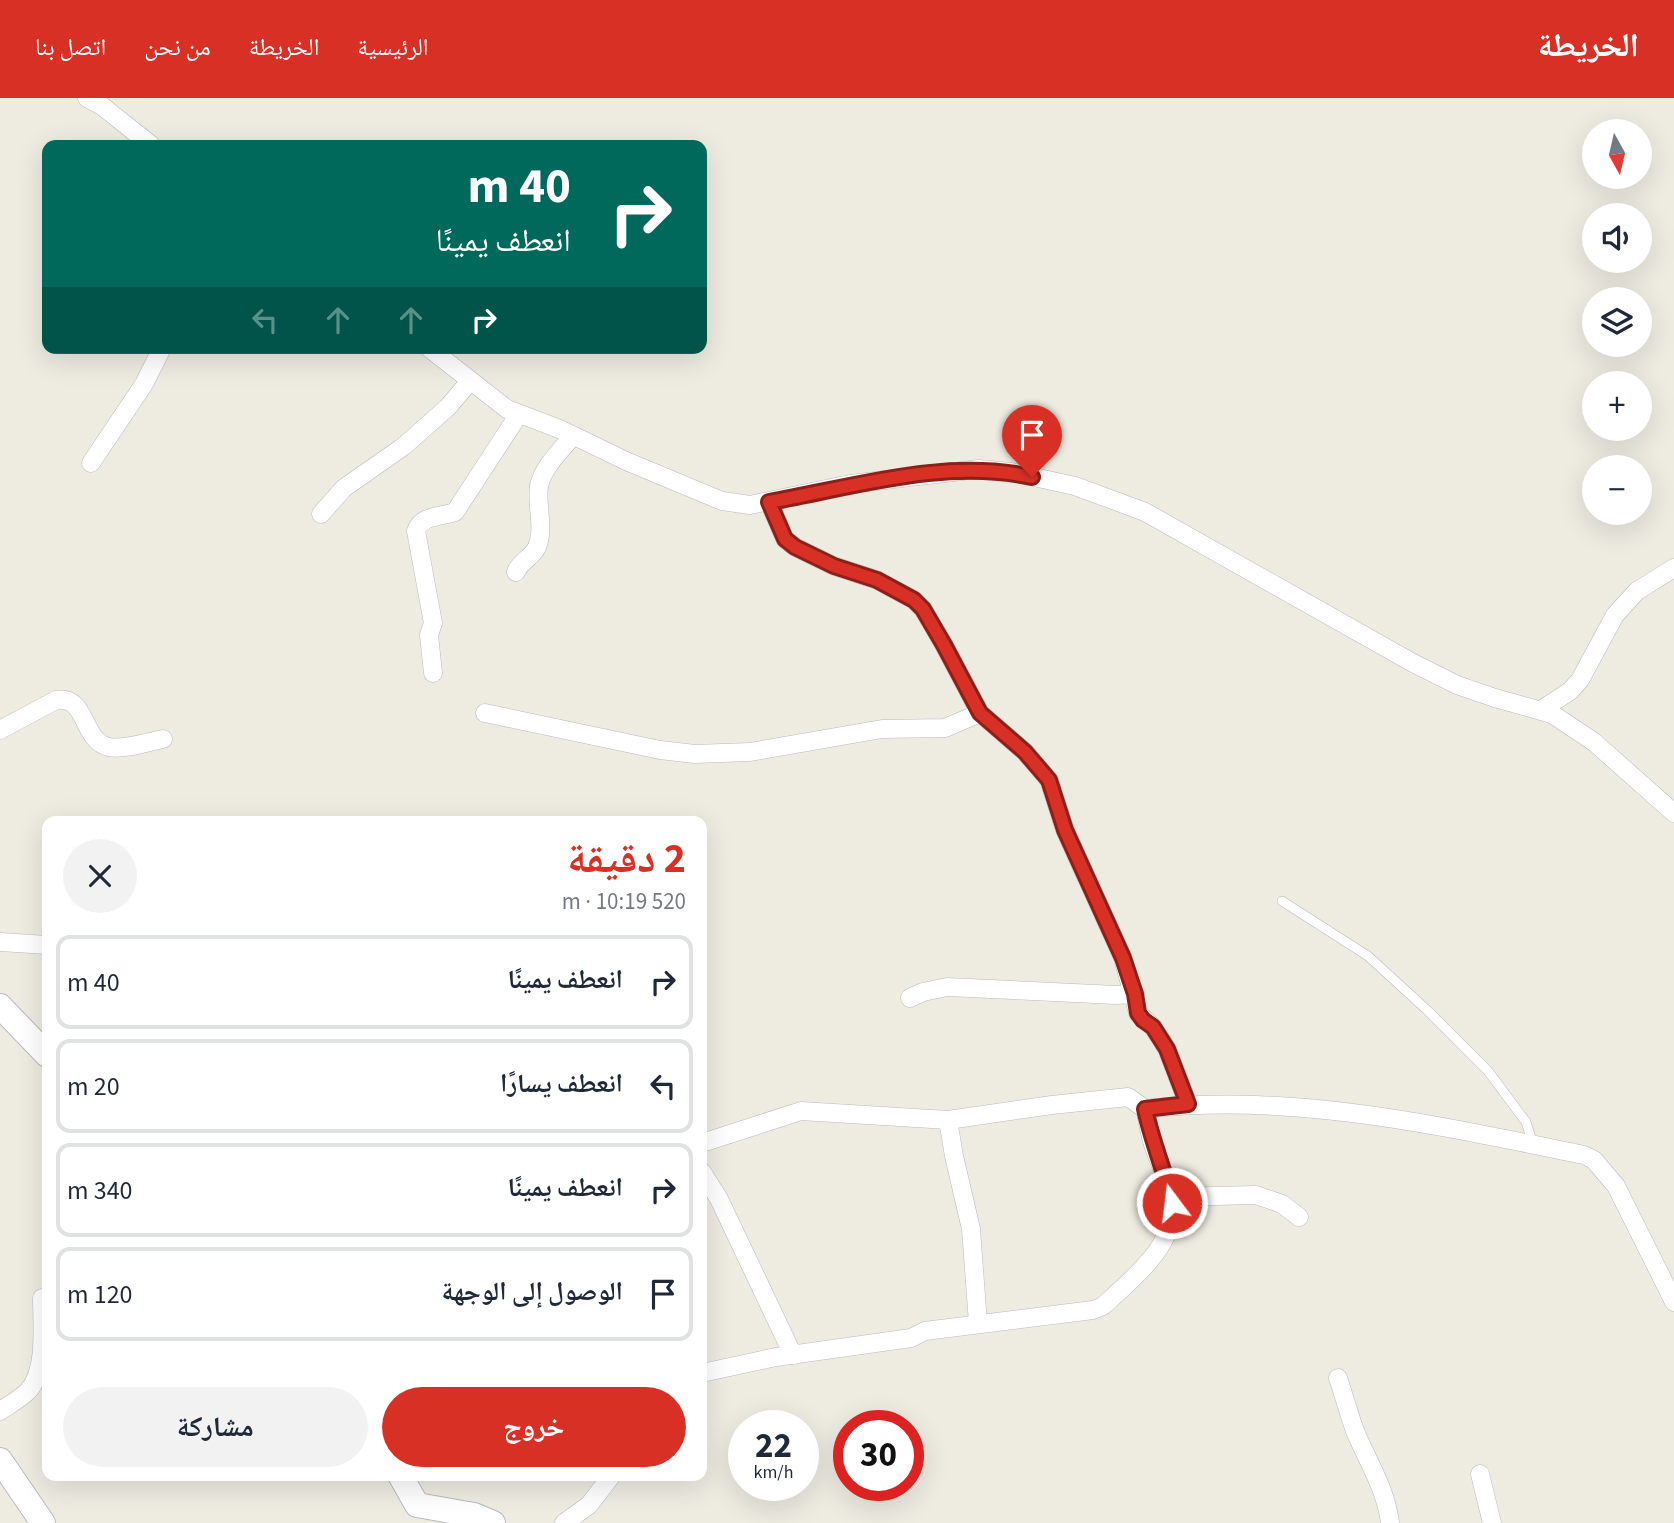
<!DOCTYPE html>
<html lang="ar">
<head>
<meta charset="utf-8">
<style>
  body { margin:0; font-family:"Source Sans 3","Noto Naskh Arabic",sans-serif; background:#f2f2f3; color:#1f2937; direction:rtl; height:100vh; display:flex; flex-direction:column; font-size:26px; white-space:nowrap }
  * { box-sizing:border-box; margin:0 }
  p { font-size:23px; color:#747a83 }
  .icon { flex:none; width:38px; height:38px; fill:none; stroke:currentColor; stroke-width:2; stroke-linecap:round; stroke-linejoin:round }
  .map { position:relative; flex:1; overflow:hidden; direction:ltr }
  .details { position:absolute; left:42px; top:718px; width:665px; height:665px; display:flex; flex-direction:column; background:#fff; border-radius:14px; box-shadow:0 7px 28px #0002; direction:rtl }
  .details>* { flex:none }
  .top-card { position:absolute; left:42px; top:42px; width:665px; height:214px; border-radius:14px; box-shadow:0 7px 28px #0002; direction:rtl; background:#00695c; color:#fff; overflow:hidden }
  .needle { width:46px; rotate:172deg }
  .tools { position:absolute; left:1582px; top:21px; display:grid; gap:14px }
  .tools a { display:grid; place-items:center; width:70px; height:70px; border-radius:50%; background:#fff; box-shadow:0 7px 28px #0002; font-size:35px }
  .speed { position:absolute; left:728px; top:1312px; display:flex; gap:14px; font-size:35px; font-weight:700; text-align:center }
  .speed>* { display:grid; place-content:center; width:91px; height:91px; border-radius:50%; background:#fff; box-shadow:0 7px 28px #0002; line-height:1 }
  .speed small { font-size:18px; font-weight:400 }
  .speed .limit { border:10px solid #d22; background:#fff; color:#111 }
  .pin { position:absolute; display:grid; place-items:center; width:60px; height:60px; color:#fff; margin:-72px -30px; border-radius:50% 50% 50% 0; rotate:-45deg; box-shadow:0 0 7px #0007 }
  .pin .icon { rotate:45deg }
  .me { position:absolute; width:77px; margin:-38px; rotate:345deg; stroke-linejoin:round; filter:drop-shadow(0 0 5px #0008) }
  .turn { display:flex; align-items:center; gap:24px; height:147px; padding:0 21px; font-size:32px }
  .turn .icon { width:91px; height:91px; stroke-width:2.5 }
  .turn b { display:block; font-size:49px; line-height:60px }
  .lanes { display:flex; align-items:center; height:66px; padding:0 21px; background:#0003; justify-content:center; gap:35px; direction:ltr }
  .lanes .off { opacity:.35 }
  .round { display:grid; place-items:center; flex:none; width:74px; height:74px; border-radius:37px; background:#f2f2f3 }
  .headline { display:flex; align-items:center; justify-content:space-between; height:119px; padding:0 21px }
  h1 { font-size:42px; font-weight:700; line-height:52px; color:#d93025 }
  .button { display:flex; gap:14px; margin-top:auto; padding:14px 21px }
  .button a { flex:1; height:80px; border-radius:42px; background:#d93025; color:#fff; font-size:28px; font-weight:700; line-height:80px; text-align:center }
  .button a+a { background:#f2f2f3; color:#1f2937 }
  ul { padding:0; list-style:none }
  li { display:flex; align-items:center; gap:21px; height:94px; margin:0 14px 10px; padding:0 7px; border:4px solid #e0e1e3; border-radius:14px }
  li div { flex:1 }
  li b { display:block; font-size:26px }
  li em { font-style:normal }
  header { display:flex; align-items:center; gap:42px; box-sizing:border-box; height:98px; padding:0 35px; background:#d93025; color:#fff }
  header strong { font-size:33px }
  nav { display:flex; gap:38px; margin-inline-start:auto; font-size:24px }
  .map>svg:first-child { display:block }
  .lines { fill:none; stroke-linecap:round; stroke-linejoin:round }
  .lane-casing { stroke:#b7babf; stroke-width:10 }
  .street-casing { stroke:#b7babf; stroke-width:19 }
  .secondary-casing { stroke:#b7bbc1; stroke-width:26 }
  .lane { stroke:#fff; stroke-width:9 }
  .street { stroke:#fff; stroke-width:18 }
  .secondary { stroke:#fff; stroke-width:24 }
  .route-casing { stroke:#8d1f18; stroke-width:18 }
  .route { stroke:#d93025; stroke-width:12 }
</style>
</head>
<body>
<header>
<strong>الخريطة</strong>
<nav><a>الرئيسية</a><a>الخريطة</a><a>من نحن</a><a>اتصل بنا</a></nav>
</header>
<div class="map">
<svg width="1674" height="1425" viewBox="0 0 1674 1425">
  <rect width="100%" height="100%" fill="#eeebe1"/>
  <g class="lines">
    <defs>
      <polyline id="lane" points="1282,803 1368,858 1427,912 1488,973 1526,1024 1533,1046"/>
      <g id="street">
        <polyline points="87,0 102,8 151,47"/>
        <polyline points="429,250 507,311 562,332 626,363 722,403 750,407 850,386 979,371 1011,374 1075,388 1145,414 1413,565 1457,587 1495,600 1552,616 1594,644 1674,715"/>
        <polyline points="91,365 144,286 162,250"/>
        <polyline points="769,404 785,441 795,449 834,468 877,482 914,502 923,511 944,547 980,615 1025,654 1049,682 1065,732 1123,860 1138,915 1153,929 1167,951 1188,1006"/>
        <polyline points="321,416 344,390 404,348 448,309 470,283"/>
        <path d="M 516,474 C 520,463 532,460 537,449 C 545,430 536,408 539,388 C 543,369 561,352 573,338"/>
        <path d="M 433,575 L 429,537 L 433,525 L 416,433 C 421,417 441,419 455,414 L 519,316"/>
        <polyline points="1541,612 1570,593 1580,582 1615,517 1637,493 1674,470"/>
        <polyline points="485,615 660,652 695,656 750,654 882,631 945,630 980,615"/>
        <path d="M 0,632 L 56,602 C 88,597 81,643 109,649 C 124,652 147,644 163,641"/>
        <polyline points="0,844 47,847"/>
        <polyline points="910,900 923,894 947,889 1116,897 1135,896"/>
        <path d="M 1145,1011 C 1292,994 1441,1028 1584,1057 L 1594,1062 L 1616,1088 L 1674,1204"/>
        <polyline points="948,1022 954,1058 971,1131 978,1225"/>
        <path d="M 702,1045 L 801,1013 L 948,1022 L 1052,1007 L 1128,999 L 1145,1011 C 1148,1022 1149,1033 1152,1043 C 1158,1063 1169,1082 1172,1104 C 1177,1147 1131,1182 1103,1208 L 1093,1212 L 925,1233 L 911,1240 L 776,1259 L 702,1275"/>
        <polyline points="702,1074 719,1101 793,1257"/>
        <polyline points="1171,1099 1256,1097 1282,1106 1299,1119"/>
        <path d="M 1338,1280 C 1344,1298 1349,1316 1355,1333 C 1368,1364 1386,1391 1390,1425"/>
        <path d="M 0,1313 C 9,1307 20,1301 28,1293 C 47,1273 42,1227 42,1200"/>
        <polyline points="1480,1376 1492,1425"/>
        <polyline points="564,1425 589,1407 612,1377"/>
      </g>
      <g id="secondary">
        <polyline points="0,908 47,957"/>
        <polyline points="0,1362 43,1425"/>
        <polyline points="400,1377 417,1407 474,1417 493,1425"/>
      </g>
    </defs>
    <use href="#lane" class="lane-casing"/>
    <use href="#street" class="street-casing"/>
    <use href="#secondary" class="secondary-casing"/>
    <use href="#lane" class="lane"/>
    <use href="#street" class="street"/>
    <use href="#secondary" class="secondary"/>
  </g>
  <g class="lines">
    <defs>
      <path id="route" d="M 1032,379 C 945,360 854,389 769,404 L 785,441 L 795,449 L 834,468 L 877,482 L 914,502 L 923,511 L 944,547 L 980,615 L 1025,654 L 1049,682 L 1065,732 L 1123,860 L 1135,896 L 1138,915 L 1143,922 L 1153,929 L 1167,951 L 1188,1006 L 1145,1011 C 1152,1044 1165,1073 1172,1105"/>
    </defs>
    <use href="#route" class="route-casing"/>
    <use href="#route" class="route"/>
  </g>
</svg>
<div class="tools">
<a><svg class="needle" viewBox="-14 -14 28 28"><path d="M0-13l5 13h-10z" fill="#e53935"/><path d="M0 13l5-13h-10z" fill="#747a83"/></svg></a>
<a><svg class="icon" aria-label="sound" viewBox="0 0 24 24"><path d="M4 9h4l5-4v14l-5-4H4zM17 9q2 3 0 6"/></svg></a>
<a><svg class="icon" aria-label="layers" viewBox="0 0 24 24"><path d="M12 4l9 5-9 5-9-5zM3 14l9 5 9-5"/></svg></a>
<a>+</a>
<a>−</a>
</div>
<div class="speed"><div>22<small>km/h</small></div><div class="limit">30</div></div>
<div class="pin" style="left:1032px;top:379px;background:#d93025"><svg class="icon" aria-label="arrive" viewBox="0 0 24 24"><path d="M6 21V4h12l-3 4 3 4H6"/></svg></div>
<svg class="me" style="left:1172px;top:1105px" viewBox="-20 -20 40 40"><circle r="17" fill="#d93025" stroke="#fff" stroke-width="3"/><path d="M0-11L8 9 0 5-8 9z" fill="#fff"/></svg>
<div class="top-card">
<div class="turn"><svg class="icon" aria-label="right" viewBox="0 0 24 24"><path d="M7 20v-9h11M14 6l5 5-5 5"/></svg><div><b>40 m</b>انعطف يمينًا</div></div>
<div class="lanes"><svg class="icon off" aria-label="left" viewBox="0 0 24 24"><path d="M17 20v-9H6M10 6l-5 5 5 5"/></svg><svg class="icon off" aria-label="ahead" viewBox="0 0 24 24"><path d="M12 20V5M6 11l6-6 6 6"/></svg><svg class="icon off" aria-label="ahead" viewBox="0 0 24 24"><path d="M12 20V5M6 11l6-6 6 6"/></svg><svg class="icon" aria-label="right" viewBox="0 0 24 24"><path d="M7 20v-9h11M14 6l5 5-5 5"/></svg></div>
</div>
<section class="details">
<div class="headline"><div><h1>2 دقيقة</h1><p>520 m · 10:19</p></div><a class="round"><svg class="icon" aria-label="close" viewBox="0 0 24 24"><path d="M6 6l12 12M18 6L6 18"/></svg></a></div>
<ul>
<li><svg class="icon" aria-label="right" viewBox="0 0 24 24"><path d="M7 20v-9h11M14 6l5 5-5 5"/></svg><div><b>انعطف يمينًا</b></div><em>40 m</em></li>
<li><svg class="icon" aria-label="left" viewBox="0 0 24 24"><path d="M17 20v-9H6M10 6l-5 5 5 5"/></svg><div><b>انعطف يسارًا</b></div><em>20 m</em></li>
<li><svg class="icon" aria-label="right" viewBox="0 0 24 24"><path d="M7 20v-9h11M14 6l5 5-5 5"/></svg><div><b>انعطف يمينًا</b></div><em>340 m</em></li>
<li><svg class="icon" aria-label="arrive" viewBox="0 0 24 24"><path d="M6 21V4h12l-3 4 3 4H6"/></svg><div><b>الوصول إلى الوجهة</b></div><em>120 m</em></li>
</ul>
<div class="button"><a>خروج</a><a>مشاركة</a></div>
</section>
</div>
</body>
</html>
